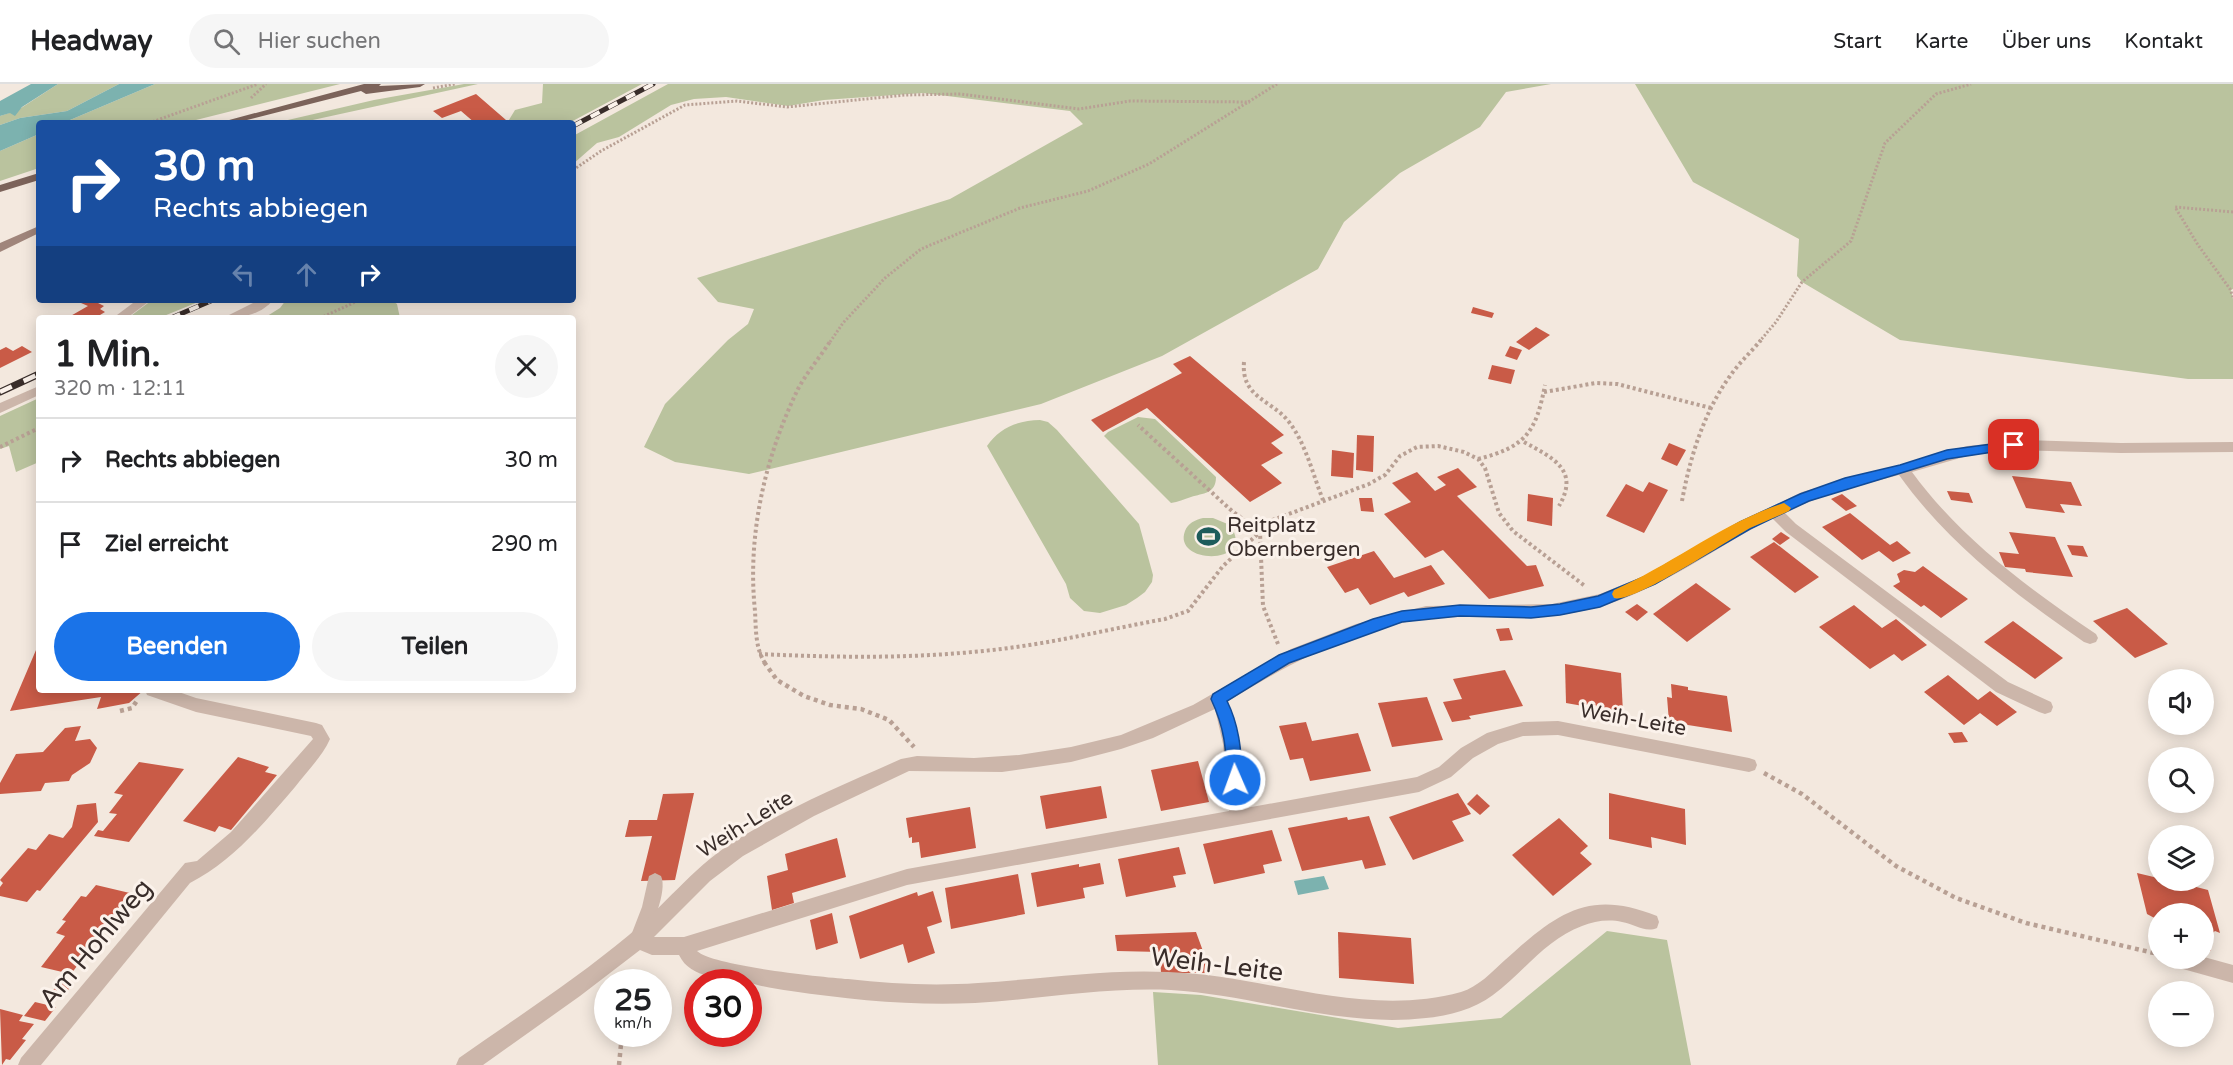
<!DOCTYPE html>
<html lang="de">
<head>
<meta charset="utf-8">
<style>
  body { margin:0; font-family:"Varela Round",sans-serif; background:#f6f6f6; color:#202124; height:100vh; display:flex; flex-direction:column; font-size:22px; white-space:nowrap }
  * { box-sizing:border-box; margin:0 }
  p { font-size:20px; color:#757577 }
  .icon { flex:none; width:33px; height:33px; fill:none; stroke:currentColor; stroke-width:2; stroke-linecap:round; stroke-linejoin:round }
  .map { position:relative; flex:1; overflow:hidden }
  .sheet { position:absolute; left:36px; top:231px; width:540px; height:378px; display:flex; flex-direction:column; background:#fff; border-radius:6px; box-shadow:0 3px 15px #0003 }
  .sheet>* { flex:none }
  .banner { position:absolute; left:36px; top:36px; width:540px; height:183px; border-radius:6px; box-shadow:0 3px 15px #0003; background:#1a4fa0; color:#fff; overflow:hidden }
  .controls { position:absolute; left:2148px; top:585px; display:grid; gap:12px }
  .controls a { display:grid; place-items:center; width:66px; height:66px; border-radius:50%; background:#fff; box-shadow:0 3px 15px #0003; font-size:30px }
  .speed { position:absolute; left:594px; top:885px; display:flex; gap:12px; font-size:30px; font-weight:700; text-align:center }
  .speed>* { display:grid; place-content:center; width:78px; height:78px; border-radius:50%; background:#fff; box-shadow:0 3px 15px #0003; line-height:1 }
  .speed small { font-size:15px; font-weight:400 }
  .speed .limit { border:9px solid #d22; background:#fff; color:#111 }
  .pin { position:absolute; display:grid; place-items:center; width:51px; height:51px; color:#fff; margin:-26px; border-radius:12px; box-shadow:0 3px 9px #0006 }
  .me { position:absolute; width:66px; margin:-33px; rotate:358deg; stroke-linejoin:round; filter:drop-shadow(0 0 4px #0008) }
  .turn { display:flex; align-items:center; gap:21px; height:126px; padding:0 18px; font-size:27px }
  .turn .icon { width:78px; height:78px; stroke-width:2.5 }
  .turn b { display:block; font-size:42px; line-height:51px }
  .lanes { display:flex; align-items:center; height:57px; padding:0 18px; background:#0003; justify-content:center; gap:30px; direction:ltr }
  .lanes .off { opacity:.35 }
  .round { display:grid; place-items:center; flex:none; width:63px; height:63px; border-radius:32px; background:#f6f6f6 }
  .head { display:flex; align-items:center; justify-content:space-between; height:102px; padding:0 18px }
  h1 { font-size:36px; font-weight:800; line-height:45px }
  .action { display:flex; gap:12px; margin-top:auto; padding:12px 18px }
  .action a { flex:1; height:69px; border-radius:36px; background:#1a73e8; color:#fff; font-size:24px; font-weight:800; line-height:69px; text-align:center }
  .action a+a { background:#f6f6f6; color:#202124 }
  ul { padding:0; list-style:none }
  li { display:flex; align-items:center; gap:18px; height:84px; padding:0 18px; border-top:2px solid #e0e0e0 }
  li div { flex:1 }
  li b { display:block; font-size:22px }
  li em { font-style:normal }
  header { display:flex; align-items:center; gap:36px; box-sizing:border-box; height:84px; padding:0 30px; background:#fff; border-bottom:2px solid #e0e0e0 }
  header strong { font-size:28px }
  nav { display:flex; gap:33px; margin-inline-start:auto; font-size:21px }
  .search { width:420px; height:54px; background:#f6f6f6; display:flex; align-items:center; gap:15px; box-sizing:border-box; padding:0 21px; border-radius:33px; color:#757577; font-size:22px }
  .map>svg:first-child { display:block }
  .green { fill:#bac39e }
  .water { fill:#7cb2af }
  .building { fill:#c95b47 }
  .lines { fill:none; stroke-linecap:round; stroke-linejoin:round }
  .path-far2 { stroke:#b8a094; stroke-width:3; stroke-dasharray:2 2; stroke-linecap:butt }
  .path-far1 { stroke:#b8a094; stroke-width:4; stroke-dasharray:3 3; stroke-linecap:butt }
  .path { stroke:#b8a094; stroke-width:4.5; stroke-dasharray:4 4; stroke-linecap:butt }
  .lane { fill:#ccb6aa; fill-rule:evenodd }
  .street { fill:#ccb6aa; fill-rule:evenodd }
  .secondary { fill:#a0857b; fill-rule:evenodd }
  .primary { fill:#7c635a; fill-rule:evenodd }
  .rail-far1-casing { stroke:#392d2a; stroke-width:5 }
  .rail-casing { stroke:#392d2a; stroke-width:7 }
  .rail-far1 { stroke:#fbf2eb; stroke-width:4; stroke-dasharray:10; stroke-linecap:butt }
  .rail { stroke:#fbf2eb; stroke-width:4.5; stroke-dasharray:13; stroke-linecap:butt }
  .route { fill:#1a73e8; stroke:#114b97; stroke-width:1.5 }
  .slow { fill:#f59e0b }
  .labels { text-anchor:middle; stroke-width:6; stroke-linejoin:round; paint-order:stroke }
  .poi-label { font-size:21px; fill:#392d2a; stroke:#fbf2eb; text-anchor:start }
  .street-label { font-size:21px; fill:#392d2a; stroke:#fbf2eb }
  .near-street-label { font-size:26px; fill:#392d2a; stroke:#fbf2eb }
</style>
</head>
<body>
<header>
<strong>Headway</strong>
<div class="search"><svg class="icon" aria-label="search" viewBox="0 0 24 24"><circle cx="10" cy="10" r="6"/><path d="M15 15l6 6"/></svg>Hier suchen</div>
<nav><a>Start</a><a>Karte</a><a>Über uns</a><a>Kontakt</a></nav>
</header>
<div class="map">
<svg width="2233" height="981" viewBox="0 0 2233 981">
  <rect width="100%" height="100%" fill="#f3e8de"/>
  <g class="green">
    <polygon points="58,0 119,0 67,27 20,34 0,41 0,32 18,26"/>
    <polygon points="155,0 340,0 184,39 63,39"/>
    <polygon points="464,0 478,0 299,39 275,39 374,16"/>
    <polygon points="543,0 642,0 569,39 507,39 515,26 542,19"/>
    <polygon points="668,0 1551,0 1506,8 1480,43 1400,89 1344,138 1318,185 1162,272 1041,320 749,390 675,378 644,363 665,320 728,256 748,240 754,225 718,218 697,194 950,115 1083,40 1070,27 923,9 824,16 788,22 726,13 694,15 671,21 619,53 597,59 573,80 573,52"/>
    <polygon points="1635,0 2233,0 2233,205 2231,206 2233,215 2233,295 2188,295 1900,256 1802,198 1797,192 1799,155 1693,98"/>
    <polygon points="39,50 39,84 0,97 0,67"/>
    <polygon points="152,216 203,216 159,234 128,234"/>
    <polygon points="286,216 391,216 397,220 400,234 264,234 280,224"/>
    <polygon points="39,314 39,378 16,388 9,362 0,365 0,332"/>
    <path d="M 1138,333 L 1155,335 L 1216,393 C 1216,410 1203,409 1191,413 C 1184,415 1178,418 1171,419 L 1104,352 L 1108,348 Z"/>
    <path d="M 1040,336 L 1048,338 L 1057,346 L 1139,440 L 1153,491 L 1152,498 L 1145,508 L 1137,514 L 1126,521 L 1100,529 L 1084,527 L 1070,514 L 1066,500 L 987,362 C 999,344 1019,336 1040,336 Z"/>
    <path d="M 1203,434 L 1213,434 L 1230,441 C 1258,482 1172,481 1185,447 C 1188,439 1195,436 1203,434 Z"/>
    <polygon points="1607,847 1667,856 1691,981 1158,981 1153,908 1201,911 1398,944 1501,934"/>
  </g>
  <g class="water">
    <polygon points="31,0 58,0 22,23 15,32 10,29 0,32 0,17"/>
    <polygon points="119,0 155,0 63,39 39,39 39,50 0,67 0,41 20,34 67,27"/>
    <polygon points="1324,792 1329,805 1298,811 1294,797"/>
  </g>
  <g class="building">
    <polygon points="476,10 506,36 498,39 475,39 461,27 442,34 433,27"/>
    <polygon points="87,216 103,216 98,219 104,222 100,225 105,228 95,234 67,234 88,222 81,219"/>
    <polygon points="1473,223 1494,229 1492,234 1471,229"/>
    <polygon points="1536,243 1550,251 1529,266 1516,258"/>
    <polygon points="22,262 32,268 0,284 0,266 6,263 13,267"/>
    <polygon points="1510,262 1522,266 1517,276 1505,272"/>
    <polygon points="1190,272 1284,351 1271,359 1283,369 1261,381 1282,399 1250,418 1147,324 1103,348 1091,336 1182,289 1173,280"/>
    <polygon points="1492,281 1515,286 1511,300 1488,295"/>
    <polygon points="1357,351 1374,352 1373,388 1356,386"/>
    <polygon points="1669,359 1686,366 1677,382 1661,375"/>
    <polygon points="1332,366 1354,369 1353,394 1331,392"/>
    <polygon points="1458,384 1477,403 1457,412 1527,482 1536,481 1544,502 1489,515 1443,466 1425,474 1384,430 1411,418 1392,399 1417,388 1435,407 1446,401 1437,393"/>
    <polygon points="2012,392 2071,398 2082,422 2060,420 2065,429 2026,424"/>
    <polygon points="1649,398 1668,406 1644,449 1606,432 1626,400 1643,408"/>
    <polygon points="1947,407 1969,409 1973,419 1951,416"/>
    <polygon points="1528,410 1553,414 1552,442 1527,437"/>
    <polygon points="1842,410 1857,422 1846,427 1831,415"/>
    <polygon points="1359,414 1372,414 1374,428 1361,427"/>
    <polygon points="1850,429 1890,461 1897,457 1911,469 1893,478 1879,467 1862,476 1822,443"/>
    <polygon points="1781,448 1790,454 1780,461 1772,455"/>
    <polygon points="2009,448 2055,453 2073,493 2026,488 2025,485 2005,483 1999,468 2019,470"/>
    <polygon points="1774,458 1819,493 1795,509 1750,473"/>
    <polygon points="2067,461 2083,462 2088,473 2072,471"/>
    <polygon points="1302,464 1306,471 1293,474 1289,467"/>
    <polygon points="1374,467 1394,494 1431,481 1445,500 1408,513 1404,508 1370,521 1358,504 1345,509 1327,483"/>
    <polygon points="1923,482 1968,515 1941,534 1924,521 1921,523 1893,502 1900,498 1897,490 1904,486 1915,488"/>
    <polygon points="1696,499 1731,525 1687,558 1653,530"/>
    <polygon points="1637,520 1648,528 1637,537 1625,528"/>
    <polygon points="1854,521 1882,544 1896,535 1927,561 1902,577 1894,570 1870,585 1819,543"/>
    <polygon points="2127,524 2168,560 2135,574 2093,537"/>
    <polygon points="2013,537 2063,574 2035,595 1984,558"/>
    <polygon points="1509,544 1513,556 1500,557 1496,545"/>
    <polygon points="39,559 39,606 144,606 129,619 97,625 101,613 10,627"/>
    <polygon points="1565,580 1621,589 1623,629 1566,619"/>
    <polygon points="1505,586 1523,622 1469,632 1471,635 1452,638 1443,618 1462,615 1453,595"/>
    <polygon points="1948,591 1978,616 1990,607 2017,628 1997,642 1980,629 1964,641 1924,608"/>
    <polygon points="1671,600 1688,603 1688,606 1727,612 1732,648 1669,638 1667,613 1672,614"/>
    <polygon points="1427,613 1443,656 1392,663 1378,619"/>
    <polygon points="1306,638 1312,657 1358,649 1371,687 1310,697 1303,674 1290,676 1279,642"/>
    <polygon points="81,642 75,657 90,655 97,664 90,679 72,691 69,697 45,699 41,707 0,710 0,699 16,670 43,668 65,644"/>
    <polygon points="1962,648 1968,658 1954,659 1948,649"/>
    <polygon points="238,673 269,683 265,688 277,691 231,746 219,742 215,748 183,737"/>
    <polygon points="1198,677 1209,718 1161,727 1151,686"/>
    <polygon points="139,678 184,685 129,758 94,752 98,746 103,747 117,730 109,729 123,711 114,709"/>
    <polygon points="1101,702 1107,734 1046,745 1040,712"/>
    <polygon points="694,709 675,796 641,797 652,752 625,753 629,736 657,736 663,710"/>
    <polygon points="1458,709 1471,730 1452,737 1464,757 1413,776 1389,733"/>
    <polygon points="1609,709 1685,725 1686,761 1651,753 1652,764 1609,755"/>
    <polygon points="1477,710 1490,722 1480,731 1467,720"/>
    <polygon points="96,719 98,738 40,807 37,806 27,818 0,812 0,803 3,799 0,796 28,764 36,766 49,750 63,754 72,743 77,721"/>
    <polygon points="970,723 976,764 921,774 919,758 912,759 912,753 909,754 906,734"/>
    <polygon points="1369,732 1386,781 1365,785 1362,776 1302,787 1288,744 1347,733 1348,736"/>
    <polygon points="1559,734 1588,762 1580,769 1592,780 1553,812 1512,771"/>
    <polygon points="1272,746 1282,777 1263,781 1265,789 1214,800 1203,760"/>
    <polygon points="837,754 846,793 792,809 794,819 772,826 767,792 788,786 785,770"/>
    <polygon points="1179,763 1186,790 1173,792 1176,803 1126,813 1118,775"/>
    <polygon points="1100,779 1104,800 1083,804 1085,814 1037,823 1031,789 1079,780 1079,783"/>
    <polygon points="2137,789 2158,794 2158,796 2169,796 2208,806 2220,849 2215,847 2208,853 2211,867 2204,865 2204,830 2158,830 2158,836 2147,830"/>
    <polygon points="1018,790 1025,830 951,845 945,804"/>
    <polygon points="96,801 134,810 118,830 122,831 109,848 104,846 71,890 41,883 65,852 56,849 66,837 62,836 81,812 86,813"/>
    <polygon points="933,807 942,838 927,843 935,869 908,879 903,860 860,875 849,832 917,808 918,812"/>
    <polygon points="832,829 838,859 816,866 810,836"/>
    <polygon points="1196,848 1211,889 1161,889 1160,868 1117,867 1115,851"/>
    <polygon points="1338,848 1411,854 1414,900 1339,894"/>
    <polygon points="61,896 73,899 63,913 50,910"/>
    <polygon points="35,918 56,923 45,937 24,932"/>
    <polygon points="0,925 23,931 19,937 34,940 22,955 26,956 10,976 6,975 2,981"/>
  </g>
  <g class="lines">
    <g class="path-far2">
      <polyline points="433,4 455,0"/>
      <polyline points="251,14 266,0"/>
      <polyline points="149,39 258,0"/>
      <polyline points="573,86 601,67 685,21 737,17 787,23 905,11 961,10 1079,25 1130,17 1250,18"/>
      <polyline points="2233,128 2175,123 2198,161 2230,205 2233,213"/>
      <polyline points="320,234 360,216"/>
      <polyline points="830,258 843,239 885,194 921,165 1020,124 1088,107 1149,80 1277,0"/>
      <polyline points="1759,258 1776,238 1802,198 1851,157 1885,59 1936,10 1971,0"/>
    </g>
    <g class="path-far1">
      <path d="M 1244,278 C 1241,314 1271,315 1289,338 C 1306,360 1313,391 1323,416"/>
      <polyline points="1544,308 1596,299 1617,300 1711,324"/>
      <path d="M 1524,358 C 1553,374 1580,386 1559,422"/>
      <polyline points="0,363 39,344"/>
      <path d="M 1478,375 C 1526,363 1536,348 1545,301"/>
      <path d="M 1682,417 C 1690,373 1704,328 1730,292 C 1739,279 1751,268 1761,256"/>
      <polyline points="1278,560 1263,522 1260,448 1270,437 1369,400 1385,391 1400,372 1417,363 1438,362 1464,368 1478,375 1485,384 1499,429 1513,447 1585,502"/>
      <path d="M 759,570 C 845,574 931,575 1016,563 C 1066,556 1115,544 1165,535 L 1188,527 L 1223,482 L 1260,448 L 1232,427 L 1138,341"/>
      <path d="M 765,579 C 755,564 756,544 755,527 C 747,451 765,373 798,305 C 807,288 821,272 831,256"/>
    </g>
    <g class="path">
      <polyline points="764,578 777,596 804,612 830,621 861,625 889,636 914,663"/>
      <polyline points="120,627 132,624 138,615"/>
      <polyline points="1764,689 1802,710 1896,782 1956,814 2026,839 2158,870"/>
      <polyline points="619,981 622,950"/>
    </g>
    <path class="lane" d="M 655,789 L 661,792 C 668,807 651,844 644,860 L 638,862 L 632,860 L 630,854 L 642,823 L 649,792 Z"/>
    <g class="street">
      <polygon points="137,216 151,216 127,234 113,234"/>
      <path d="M 259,216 L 273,216 C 261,231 241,234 223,234 Z"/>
      <polygon points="39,302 39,311 0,329 0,319"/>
      <path d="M 2024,356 L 2121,359 L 2233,358 L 2233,368 L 2121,369 L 2010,366 L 1967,372 L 1912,388 C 1961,455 2027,503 2096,550 L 2098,554 L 2096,558 L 2090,560 L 2084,558 C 2015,510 1949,461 1899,391 L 1834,408 L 1784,428 L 1796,440 L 2008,598 L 2051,618 L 2053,623 L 2051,628 L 2045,630 L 2039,628 L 1996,608 L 1786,448 L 1772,434 C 1709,467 1649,515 1577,528 C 1528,538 1477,529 1428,535 C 1354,543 1290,580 1228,617 L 1240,660 L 1246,724 L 1417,693 L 1439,683 L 1461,664 L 1487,649 L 1523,638 L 1558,637 L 1749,674 L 1755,676 L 1757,681 L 1755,686 L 1749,688 L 1558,651 L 1523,652 L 1498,660 L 1473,674 L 1451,693 L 1419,708 L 907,801 L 697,867 C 713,882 821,893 848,895 C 891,900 935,902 978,899 C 1042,895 1105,885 1168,888 C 1266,891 1363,935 1461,908 C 1478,903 1492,888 1505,876 C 1556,830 1588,804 1657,832 L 1659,838 L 1657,844 C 1645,849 1634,840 1622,838 C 1609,835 1594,837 1582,842 C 1546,855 1523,889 1493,911 C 1474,925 1449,932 1426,934 C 1339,944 1256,911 1171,906 C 1105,903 1040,915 975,919 C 914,922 852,916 791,907 C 776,905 759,902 747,898 C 723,893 691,896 679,871 L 652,871 L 640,866 L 580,912 L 483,981 L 456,981 L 459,974 C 516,934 575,896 629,851 C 664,822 691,786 730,760 C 784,725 843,701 901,675 L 917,672 L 974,674 L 1019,671 L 1071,663 L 1121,651 L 1193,621 L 1291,565 L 1356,540 L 1426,522 L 1552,520 L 1600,510 L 1649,490 L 1750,433 L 1802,408 L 1967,362 ZM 1215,625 L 1223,660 L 1229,727 L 907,785 L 684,853 L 654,853 L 710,797 L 743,772 L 814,732 L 909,687 L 1002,688 L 1071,678 L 1121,665 L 1153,654 Z"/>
      <path d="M 145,606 L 173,606 L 196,614 L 316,639 L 322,641 L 330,655 C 322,673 307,687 295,703 C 264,739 233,777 190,799 L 41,981 L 18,981 L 21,974 L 185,779 L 197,777 L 231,748 L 313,655 L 311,652 L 196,628 L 147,611 Z"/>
      <polygon points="2204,873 2233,881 2233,899 2183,885 2176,882 2174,876 2204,874"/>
    </g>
    <polygon class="secondary" points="39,142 39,149 0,168 0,159"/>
    <g class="primary">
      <polygon points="364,0 381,0 379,2 425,0 420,3 366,10 361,7 235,39 218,39"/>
      <polygon points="39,89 39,96 0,108 0,101"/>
    </g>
    <defs>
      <g id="rail-far1">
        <polyline points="573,42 653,0"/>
        <polyline points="171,234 213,216"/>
      </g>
      <polyline id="rail" points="0,308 39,290"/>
    </defs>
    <use href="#rail-far1" class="rail-far1-casing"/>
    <use href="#rail" class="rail-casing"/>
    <use href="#rail-far1" class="rail-far1"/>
    <use href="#rail" class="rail"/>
  </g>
  <path class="route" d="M 2014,357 L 2019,358 L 2021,361 L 2019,364 L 1947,375 L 1809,417 L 1750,445 L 1655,500 L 1600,523 L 1560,531 L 1531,534 L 1460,532 L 1402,538 L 1289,579 L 1227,617 C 1240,643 1241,668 1243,696 L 1240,701 L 1235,703 L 1229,701 L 1227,696 C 1226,664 1225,645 1211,615 L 1213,610 L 1279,571 L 1373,535 L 1402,527 L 1460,521 L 1531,523 L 1560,520 L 1598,512 L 1646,492 L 1740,438 L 1800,410 L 1845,394 L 1900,381 L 1947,366 Z"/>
  <path class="slow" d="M 1784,419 L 1791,424 L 1789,427 C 1776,433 1763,438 1750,444 C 1728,456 1633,520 1614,514 L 1612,510 L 1614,506 C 1671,481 1726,437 1784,419 Z"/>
  <defs>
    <symbol id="stadium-bare" viewBox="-9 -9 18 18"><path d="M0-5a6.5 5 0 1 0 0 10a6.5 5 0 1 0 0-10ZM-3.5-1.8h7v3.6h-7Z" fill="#1d5c5b" stroke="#fbf2eb" stroke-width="2.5" paint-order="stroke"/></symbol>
  </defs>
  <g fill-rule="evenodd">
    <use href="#stadium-bare" x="1192" y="436" width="33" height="33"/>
  </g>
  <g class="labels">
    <g class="poi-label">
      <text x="1227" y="448">Reitplatz<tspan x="1227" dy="24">Obernbergen</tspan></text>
    </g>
    <g class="street-label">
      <text transform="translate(1633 635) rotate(10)" y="7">Weih-Leite</text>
      <text transform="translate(745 740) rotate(-32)" y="7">Weih-Leite</text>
    </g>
    <g class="near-street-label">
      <text transform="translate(95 859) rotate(-50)" y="9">Am Hohlweg</text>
      <text transform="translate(1217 880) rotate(7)" y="9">Weih-Leite</text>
    </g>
  </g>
</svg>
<div class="controls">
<a><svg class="icon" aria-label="sound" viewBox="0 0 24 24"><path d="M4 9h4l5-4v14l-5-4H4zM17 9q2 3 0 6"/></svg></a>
<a><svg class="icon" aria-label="search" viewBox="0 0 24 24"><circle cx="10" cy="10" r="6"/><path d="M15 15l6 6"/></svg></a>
<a><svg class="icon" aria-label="layers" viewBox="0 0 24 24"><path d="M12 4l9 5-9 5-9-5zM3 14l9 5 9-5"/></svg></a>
<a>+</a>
<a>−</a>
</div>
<div class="speed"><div>25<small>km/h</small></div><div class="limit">30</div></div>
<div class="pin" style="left:2014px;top:361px;background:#d93025"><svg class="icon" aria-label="arrive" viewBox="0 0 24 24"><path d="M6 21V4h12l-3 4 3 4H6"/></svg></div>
<svg class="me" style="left:1235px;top:696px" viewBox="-20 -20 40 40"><circle r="17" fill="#1a73e8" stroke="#fff" stroke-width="3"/><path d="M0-11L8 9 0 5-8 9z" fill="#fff"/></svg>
<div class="banner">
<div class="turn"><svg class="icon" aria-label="right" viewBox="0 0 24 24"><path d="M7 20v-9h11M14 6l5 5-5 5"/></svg><div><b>30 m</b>Rechts abbiegen</div></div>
<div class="lanes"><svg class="icon off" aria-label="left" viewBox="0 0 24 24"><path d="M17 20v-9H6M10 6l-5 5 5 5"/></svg><svg class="icon off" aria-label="ahead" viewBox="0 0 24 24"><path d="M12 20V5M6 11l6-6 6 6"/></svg><svg class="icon" aria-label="right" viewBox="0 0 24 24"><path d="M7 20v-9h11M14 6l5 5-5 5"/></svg></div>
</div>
<section class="sheet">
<div class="head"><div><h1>1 Min.</h1><p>320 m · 12:11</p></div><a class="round"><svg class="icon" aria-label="close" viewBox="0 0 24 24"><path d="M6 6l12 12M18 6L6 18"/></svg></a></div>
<ul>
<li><svg class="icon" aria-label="right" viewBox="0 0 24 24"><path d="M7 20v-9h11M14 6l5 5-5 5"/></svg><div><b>Rechts abbiegen</b></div><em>30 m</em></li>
<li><svg class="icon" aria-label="arrive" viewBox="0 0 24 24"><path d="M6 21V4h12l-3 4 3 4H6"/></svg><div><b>Ziel erreicht</b></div><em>290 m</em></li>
</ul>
<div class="action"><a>Beenden</a><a>Teilen</a></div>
</section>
</div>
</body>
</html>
